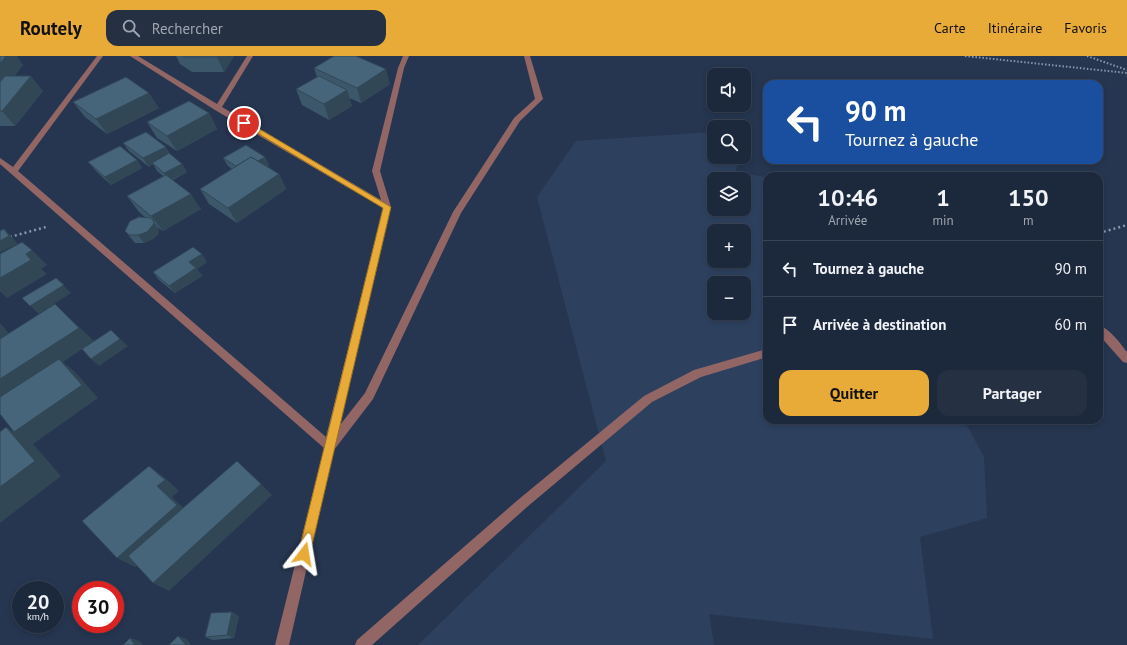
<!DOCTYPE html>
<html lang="fr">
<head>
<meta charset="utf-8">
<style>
  body { margin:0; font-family:"PT Sans",sans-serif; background:#253043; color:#f1f3f6; height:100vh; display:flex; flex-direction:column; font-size:15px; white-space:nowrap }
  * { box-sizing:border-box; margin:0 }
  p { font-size:13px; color:#a0a6af }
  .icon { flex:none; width:22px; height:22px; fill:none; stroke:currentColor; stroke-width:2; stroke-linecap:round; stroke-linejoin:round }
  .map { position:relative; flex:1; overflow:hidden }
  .panel { position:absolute; left:763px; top:116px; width:340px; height:252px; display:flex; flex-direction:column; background:#1c283c; border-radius:12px; box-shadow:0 2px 6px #0003,0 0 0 1px #3a4456 }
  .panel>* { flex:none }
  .hud { position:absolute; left:763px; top:24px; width:340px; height:84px; border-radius:12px; box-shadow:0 2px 6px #0003,0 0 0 1px #3a4456; background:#1a4fa0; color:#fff; overflow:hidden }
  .buttons { position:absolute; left:707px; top:12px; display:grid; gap:8px }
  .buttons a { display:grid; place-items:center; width:44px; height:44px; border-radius:8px; background:#1c283c; box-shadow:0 2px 6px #0003,0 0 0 1px #3a4456; font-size:20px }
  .speed { position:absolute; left:12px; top:525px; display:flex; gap:8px; font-size:20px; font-weight:700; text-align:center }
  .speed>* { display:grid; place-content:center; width:52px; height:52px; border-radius:50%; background:#1c283c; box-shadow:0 2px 6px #0003,0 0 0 1px #3a4456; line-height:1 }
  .speed small { font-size:10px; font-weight:400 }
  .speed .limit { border:6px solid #d22; background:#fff; color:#111 }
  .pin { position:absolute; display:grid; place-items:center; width:34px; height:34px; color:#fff; margin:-17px; border:2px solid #fff; border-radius:50%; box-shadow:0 1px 4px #0007 }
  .me { position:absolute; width:44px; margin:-22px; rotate:14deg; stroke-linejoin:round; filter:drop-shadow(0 0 3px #0008) }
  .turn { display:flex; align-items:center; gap:14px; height:84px; padding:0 16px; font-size:18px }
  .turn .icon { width:52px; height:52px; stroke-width:2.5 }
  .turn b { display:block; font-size:28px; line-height:34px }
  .eta { display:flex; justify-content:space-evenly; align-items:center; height:68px; text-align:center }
  .eta b { font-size:24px; font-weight:700; line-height:28px }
  .cta { display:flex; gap:8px; margin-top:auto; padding:8px 16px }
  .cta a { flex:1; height:46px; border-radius:12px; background:#e8ab37; color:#111; font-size:16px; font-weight:700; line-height:46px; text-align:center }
  .cta a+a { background:#253043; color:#f1f3f6 }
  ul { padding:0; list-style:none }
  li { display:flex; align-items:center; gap:12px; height:56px; padding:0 16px; border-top:1px solid #3a4456 }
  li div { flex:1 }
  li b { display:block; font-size:15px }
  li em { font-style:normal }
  header { display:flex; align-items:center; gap:24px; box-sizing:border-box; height:56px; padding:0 20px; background:#e8ab37; color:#111 }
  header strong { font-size:19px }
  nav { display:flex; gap:22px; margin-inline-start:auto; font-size:14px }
  .search { width:280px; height:36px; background:#253043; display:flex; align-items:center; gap:10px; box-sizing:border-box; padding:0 14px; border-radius:12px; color:#a0a6af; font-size:15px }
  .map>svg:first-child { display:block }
  .built { fill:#2d415f; fill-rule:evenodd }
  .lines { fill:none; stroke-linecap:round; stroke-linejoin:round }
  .path-far1 { stroke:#8a97ac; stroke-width:2; stroke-dasharray:1.5 2; stroke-linecap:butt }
  .path { stroke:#8a97ac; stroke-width:2.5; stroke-dasharray:2 3; stroke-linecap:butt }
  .minor { fill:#936666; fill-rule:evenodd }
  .wall { fill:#3c576a }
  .shaded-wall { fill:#314756 }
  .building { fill:#46657b; stroke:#314756 }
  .route { fill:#e8ab37; stroke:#976f24 }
</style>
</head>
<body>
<header>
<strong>Routely</strong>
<div class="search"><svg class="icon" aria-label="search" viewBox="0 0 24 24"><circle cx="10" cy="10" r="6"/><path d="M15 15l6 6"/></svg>Rechercher</div>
<nav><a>Carte</a><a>Itinéraire</a><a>Favoris</a></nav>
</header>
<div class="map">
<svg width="1127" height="589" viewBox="0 0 1127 589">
  <rect width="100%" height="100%" fill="#263650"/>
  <path class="built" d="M 714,76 L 714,101 L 738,101 L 736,117 L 767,121 L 767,364 L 964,364 L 984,401 L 987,462 L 920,481 L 933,583 L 709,558 L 714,589 L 418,589 L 606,405 L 537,141 L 576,85 ZM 714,123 L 744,123 L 744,153 L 714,153 ZM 714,175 L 744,175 L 744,205 L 714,205 ZM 714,227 L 744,227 L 744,257 L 714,257 Z"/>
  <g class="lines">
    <g class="path-far1">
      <polyline points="965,0 1127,17"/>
      <polyline points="1087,0 1127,14"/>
    </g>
    <g class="path">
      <polyline points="1099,177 1127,169"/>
      <polyline points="10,181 46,171"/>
    </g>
    <g class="minor">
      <polygon points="97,0 103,0 18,115 326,381 383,152 215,54 130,0 138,0 217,48 247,0 253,0 222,51 381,144 372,115 398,12 403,0 409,0 404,12 380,115 391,151 340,369 365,337 453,156 514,62 535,43 524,0 530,0 543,43 520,65 461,157 373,343 334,394 289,589 275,589 324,392 0,108 0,102 13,111"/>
      <path d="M 1099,269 C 1110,273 1120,287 1127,296 L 1127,307 L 1123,306 L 1099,279 Z"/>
      <polygon points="767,293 767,301 701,321 652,346 527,451 372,589 355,589 357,584 519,443 644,340 694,314"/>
    </g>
  </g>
  <g class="wall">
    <polygon points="0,0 23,9 14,20 43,35 15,70 0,70"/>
    <polygon points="176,0 234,0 224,16 192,16 180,8"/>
    <polygon points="314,12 390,28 361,47 349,42 352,50 329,64 302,49 296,33 317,21"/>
    <polygon points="73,46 159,52 107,78 85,61"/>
    <polygon points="209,57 217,73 177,95 157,82 147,66"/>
    <polygon points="123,87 171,99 182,108 187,116 173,124 201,153 163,175 157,171 159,174 159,177 153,183 144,187 135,187 125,175 146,162 139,156 127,140 163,120 157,115 153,108 149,111 129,95"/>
    <polygon points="265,101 269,109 267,110 279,118 286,133 237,167 209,148 200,133 232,113 228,110 223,102"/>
    <polygon points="137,104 142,112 111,129 95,114 88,106"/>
    <polygon points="207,206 197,213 202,220 175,237 159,224 153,216"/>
    <polygon points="239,560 234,582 213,584 205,581"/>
  </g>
  <g class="shaded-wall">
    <polygon points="6,0 17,0 23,9 4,31 0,26 0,7"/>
    <polygon points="217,0 234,0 224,16 217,1"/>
    <polygon points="386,13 390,28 361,47 357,32"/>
    <polygon points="31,20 43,35 15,70 2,55"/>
    <polygon points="347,34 352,50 329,64 324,48"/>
    <polygon points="149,37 159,52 107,78 96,63"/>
    <polygon points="209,57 217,73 177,95 167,80"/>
    <polygon points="166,91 171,99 152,107 153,108 149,111 143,102"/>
    <polygon points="265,101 269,109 246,123 242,115"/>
    <polygon points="137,104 142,112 111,129 105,121"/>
    <polygon points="182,108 187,116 169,125 164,117"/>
    <polygon points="279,118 286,133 237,167 228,152"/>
    <polygon points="191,138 201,153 163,175 151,160"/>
    <polygon points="151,162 159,174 159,177 153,183 144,187 138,179"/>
    <polygon points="4,173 12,181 18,188 0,196 0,185"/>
    <polygon points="32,194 47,209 41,213 47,218 7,242 1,236 0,236 0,222 26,198"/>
    <polygon points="202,198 207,206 197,213 202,220 175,237 169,230 189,206"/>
    <polygon points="56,222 71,237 39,258 30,250"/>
    <polygon points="55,248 94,285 63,306 75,316 98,342 33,388 61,420 0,467 0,431 6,371 14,376 0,349 0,323"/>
    <polygon points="0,267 18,288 0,299"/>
    <polygon points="120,283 128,290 99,310 91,303"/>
    <polygon points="149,410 164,421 179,435 172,441 191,459 135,511 117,502 157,430"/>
    <polygon points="261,428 272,439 169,535 153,527"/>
    <polygon points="232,556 239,560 234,582 227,579"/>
    <polygon points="178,580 187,583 191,589 186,589"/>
    <polygon points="130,582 140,585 143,589 135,589"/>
  </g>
  <g class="building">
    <polygon points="0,0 6,0 0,7"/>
    <polygon points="183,0 217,0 217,1 184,1"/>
    <polygon points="334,0 356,0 386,13 357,32 314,12"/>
    <polygon points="5,20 31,20 2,55 0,55 0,26"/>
    <polygon points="319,20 347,34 324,48 296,33"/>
    <polygon points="126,21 149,37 96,63 73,46"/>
    <polygon points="189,45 209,57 167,80 147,66"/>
    <polygon points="146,76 166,91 143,102 123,87"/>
    <polygon points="246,89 265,101 258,105 251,101 236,110 223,102"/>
    <polygon points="120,90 137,104 105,121 88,106"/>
    <polygon points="169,97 182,108 164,117 152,107"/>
    <polygon points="251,101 279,118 228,152 200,133"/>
    <polygon points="166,119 191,138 151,160 127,140"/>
    <polygon points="139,161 151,162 154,166 153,169 147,176 138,179 129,179 125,175 130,165"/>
    <polygon points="4,173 9,180 0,185 0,175"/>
    <polygon points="22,186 32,194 26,198 31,204 0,222 0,198"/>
    <polygon points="193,191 202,198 189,206 196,212 169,230 153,216"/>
    <polygon points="56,222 64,229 30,250 22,242"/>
    <polygon points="55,248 79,272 0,323 0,283"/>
    <polygon points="111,274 120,283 91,303 82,293"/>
    <polygon points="59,303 82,329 14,376 0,358 0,341"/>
    <polygon points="6,371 35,405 0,431 0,376"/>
    <polygon points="237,405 261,428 153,527 128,500"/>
    <polygon points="149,410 165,424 157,430 177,449 117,502 82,465"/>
    <polygon points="232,556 227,579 205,581 211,557"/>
    <polygon points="178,580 186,589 169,589"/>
    <polygon points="130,582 135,589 123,589"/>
  </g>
  <polygon class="route" points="242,65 246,65 391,151 310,498 308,502 304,503 300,502 298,498 383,152 242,68"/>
</svg>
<div class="buttons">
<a><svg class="icon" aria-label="sound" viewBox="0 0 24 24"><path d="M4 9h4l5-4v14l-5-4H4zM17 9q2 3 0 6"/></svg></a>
<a><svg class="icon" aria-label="search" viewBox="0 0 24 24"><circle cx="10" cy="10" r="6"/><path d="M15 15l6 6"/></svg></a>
<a><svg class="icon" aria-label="layers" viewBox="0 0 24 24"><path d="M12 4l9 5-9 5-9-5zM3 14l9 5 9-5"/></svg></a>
<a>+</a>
<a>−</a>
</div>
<div class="speed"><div>20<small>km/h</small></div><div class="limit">30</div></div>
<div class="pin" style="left:244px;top:67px;background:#d93025"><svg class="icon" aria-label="arrive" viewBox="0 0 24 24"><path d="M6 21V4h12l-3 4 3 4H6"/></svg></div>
<svg class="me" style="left:304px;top:498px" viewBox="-20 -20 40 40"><path d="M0-17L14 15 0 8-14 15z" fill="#e8ab37" stroke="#fff" stroke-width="4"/></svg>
<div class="hud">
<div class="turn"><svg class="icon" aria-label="left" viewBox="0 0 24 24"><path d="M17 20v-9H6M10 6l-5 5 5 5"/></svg><div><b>90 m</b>Tournez à gauche</div></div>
</div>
<section class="panel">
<div class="eta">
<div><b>10:46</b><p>Arrivée</p></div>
<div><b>1</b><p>min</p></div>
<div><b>150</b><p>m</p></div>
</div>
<ul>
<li><svg class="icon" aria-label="left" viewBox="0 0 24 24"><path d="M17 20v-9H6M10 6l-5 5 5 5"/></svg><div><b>Tournez à gauche</b></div><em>90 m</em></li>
<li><svg class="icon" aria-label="arrive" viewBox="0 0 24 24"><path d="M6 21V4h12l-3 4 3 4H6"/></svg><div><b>Arrivée à destination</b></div><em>60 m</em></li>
</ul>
<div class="cta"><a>Quitter</a><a>Partager</a></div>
</section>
</div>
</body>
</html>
